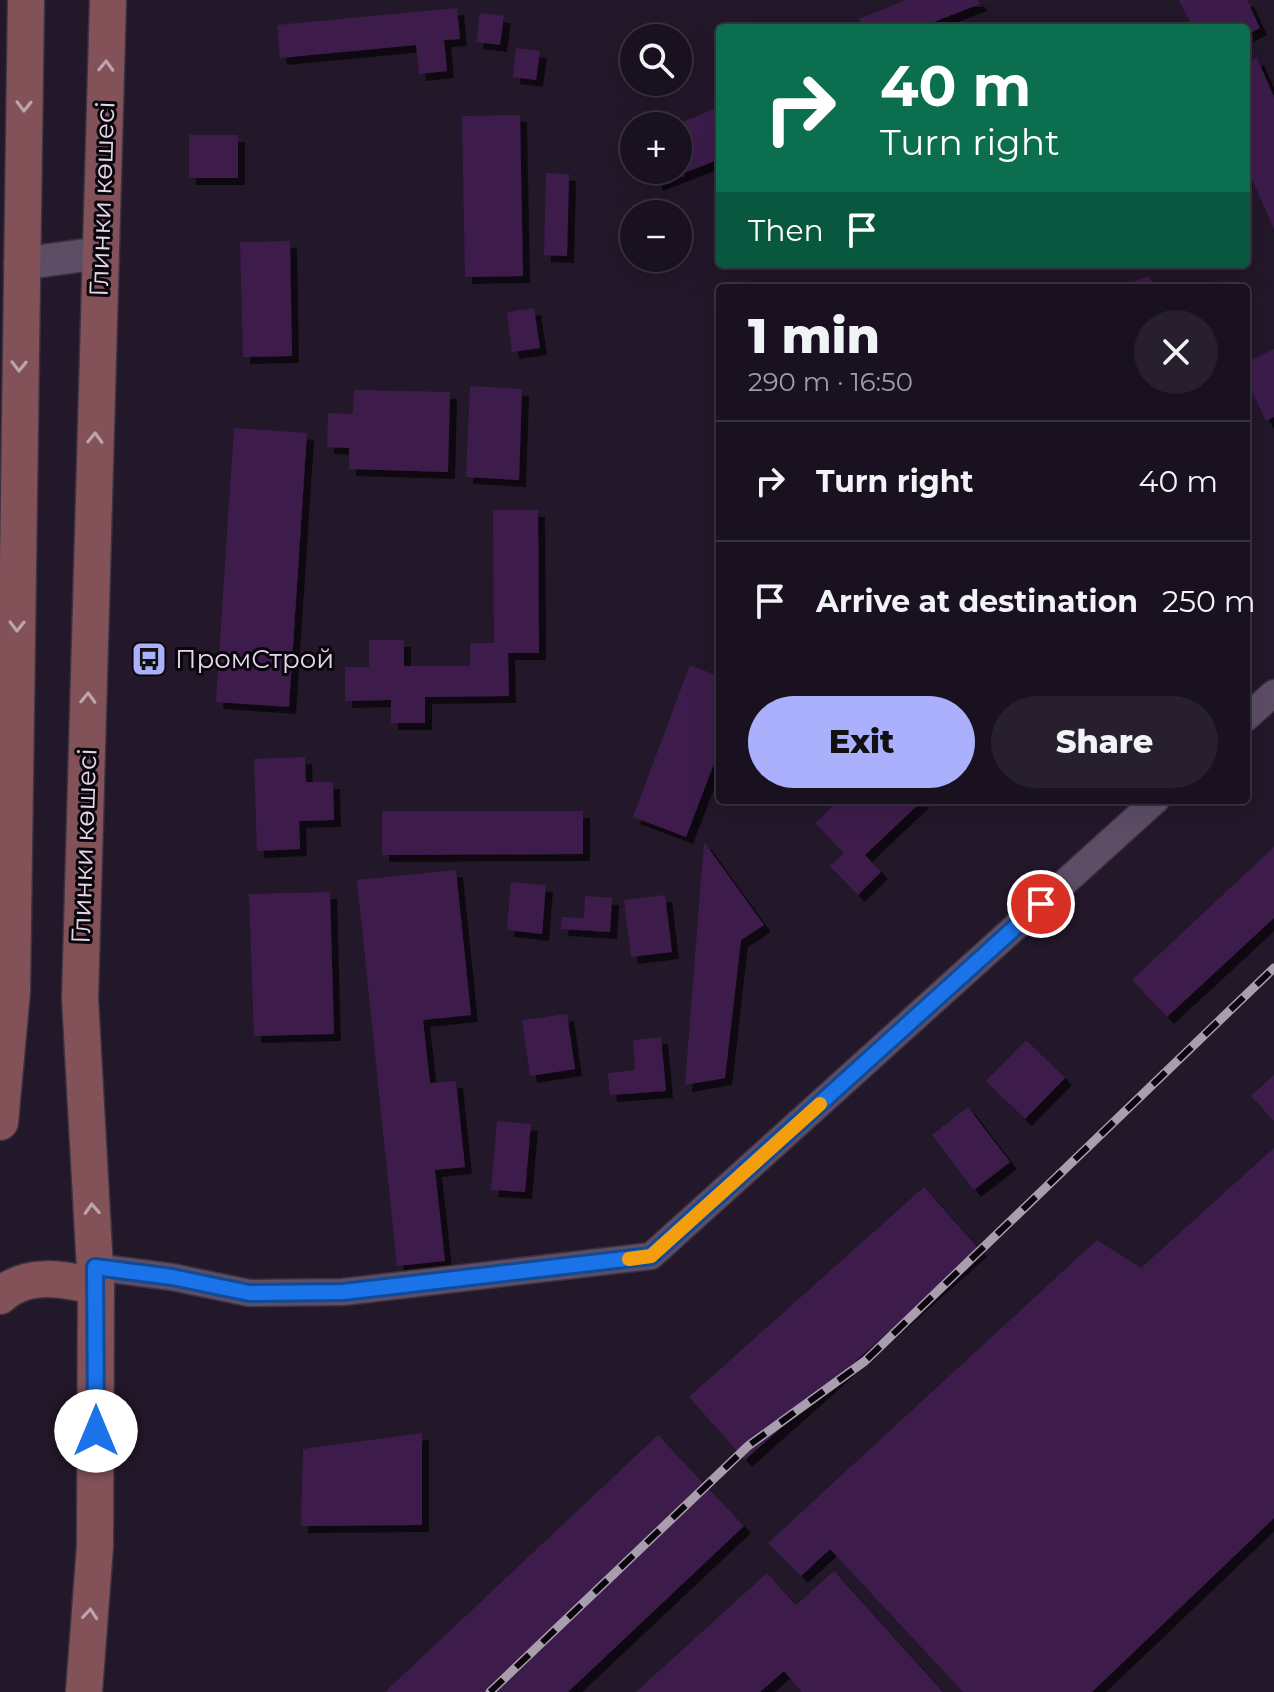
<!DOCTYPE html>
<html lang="en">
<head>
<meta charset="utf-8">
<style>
  body { margin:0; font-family:Montserrat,sans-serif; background:#271f2d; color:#f1f3f6; height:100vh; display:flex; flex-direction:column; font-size:30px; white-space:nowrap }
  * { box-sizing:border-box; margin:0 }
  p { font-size:26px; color:#9f9da5 }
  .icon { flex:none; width:44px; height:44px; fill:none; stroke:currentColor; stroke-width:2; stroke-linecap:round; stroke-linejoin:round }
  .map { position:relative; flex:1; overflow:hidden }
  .panel { position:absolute; left:716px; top:284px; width:534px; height:520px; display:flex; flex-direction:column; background:#1a1120; border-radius:8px; box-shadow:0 8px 32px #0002,0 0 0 2px #38313e }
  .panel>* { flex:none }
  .hud { position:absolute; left:716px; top:24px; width:534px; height:244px; border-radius:8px; box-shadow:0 8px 32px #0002,0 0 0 2px #38313e; background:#0b6e4f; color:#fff; overflow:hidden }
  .buttons { position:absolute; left:620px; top:24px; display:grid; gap:16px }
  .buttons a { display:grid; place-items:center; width:72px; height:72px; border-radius:50%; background:#1a1120; box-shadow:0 8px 32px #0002,0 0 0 2px #38313e; font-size:40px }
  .pin { position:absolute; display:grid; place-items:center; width:68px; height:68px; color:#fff; margin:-34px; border:4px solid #fff; border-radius:50%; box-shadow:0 2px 8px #0007 }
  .me { position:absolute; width:88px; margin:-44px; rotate:0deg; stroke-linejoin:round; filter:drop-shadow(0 0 6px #0008) }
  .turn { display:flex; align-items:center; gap:28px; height:168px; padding:0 32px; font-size:36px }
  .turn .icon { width:104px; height:104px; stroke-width:2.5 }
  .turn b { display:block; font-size:56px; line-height:68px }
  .then { display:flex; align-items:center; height:76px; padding:0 32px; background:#0003; gap:16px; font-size:30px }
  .round { display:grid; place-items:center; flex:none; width:84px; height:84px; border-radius:42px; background:#271f2d }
  .head { display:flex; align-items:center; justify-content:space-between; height:136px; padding:0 32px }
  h1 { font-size:48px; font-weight:800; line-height:60px }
  .button { display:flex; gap:16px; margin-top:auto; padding:16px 32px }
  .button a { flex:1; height:92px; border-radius:48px; background:#aab0fb; color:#111; font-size:32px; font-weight:800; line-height:92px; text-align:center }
  .button a+a { background:#271f2d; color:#f1f3f6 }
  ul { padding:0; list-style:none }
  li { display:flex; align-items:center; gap:24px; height:120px; padding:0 32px; border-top:2px solid #38313e }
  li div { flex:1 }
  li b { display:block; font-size:30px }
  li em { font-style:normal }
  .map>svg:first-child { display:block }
  .building { fill:#3c1d4b; filter:url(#shadow) }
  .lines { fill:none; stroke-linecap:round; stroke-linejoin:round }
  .minor-casing { stroke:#3b3241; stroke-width:29 }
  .tertiary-casing { stroke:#3b3241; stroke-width:35 }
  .secondary-casing { stroke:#3b3241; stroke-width:39 }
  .minor { stroke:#5d4e66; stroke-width:26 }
  .tertiary { stroke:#5d4e66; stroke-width:32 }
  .secondary { stroke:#835259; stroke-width:36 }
  .rail-casing { stroke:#a89eae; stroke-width:9 }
  .rail { stroke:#0a050d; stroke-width:6; stroke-dasharray:18; stroke-linecap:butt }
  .oneway { stroke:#bca3ae }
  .route-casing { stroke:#114b97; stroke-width:20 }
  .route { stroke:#1a73e8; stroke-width:14 }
  .slow { stroke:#f59e0b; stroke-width:14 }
  .labels { text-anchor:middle; stroke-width:6; stroke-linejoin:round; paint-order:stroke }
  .street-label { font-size:26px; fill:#e2d9e7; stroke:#0a050d }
  .poi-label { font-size:26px; fill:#e2d9e7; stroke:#0a050d; text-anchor:start }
</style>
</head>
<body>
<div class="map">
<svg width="1274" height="1692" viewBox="0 0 1274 1692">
  <defs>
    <filter id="shadow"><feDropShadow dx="7" dy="7" stdDeviation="0" flood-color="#0009"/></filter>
  </defs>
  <rect width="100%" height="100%" fill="#23172a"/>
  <g class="building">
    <polygon points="906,0 978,0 980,4 918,28 862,28 859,19"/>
    <polygon points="1179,0 1247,0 1260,28 1246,35 1246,28 1193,28"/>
    <polygon points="457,8 460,39 444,40 447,71 419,74 416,45 280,58 277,25"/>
    <polygon points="480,13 504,16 500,45 476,42"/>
    <polygon points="516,48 540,51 536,80 513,77"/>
    <polygon points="1257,58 1274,97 1274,229 1246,165 1246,63"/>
    <polygon points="720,107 720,159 656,184 651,170 678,170 678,126 672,126"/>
    <polygon points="520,115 523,276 465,277 462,116"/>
    <rect x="189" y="135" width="49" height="43"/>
    <polygon points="546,173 569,174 567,256 544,255"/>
    <polygon points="290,241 292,356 243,357 240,242"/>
    <polygon points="1149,276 1154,288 1116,288"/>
    <polygon points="534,308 540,348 512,352 507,312"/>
    <polygon points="1274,349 1274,417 1266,421 1246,378 1246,362"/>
    <polygon points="470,386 522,389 519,480 466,477"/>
    <polygon points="354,390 450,392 448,472 349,469 349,448 327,447 328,413 353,414"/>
    <polygon points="234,428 307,433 289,707 216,702"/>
    <polygon points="493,510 538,510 539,653 508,653 509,696 425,697 425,723 391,723 391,700 345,701 345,667 369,667 369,640 404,640 404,666 470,666 470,643 494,643"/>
    <polygon points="690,665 720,677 720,748 686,837 633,817"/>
    <polygon points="305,757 306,782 333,782 334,820 299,821 300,849 257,851 254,759"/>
    <polygon points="839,800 923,800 865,855 881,872 858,895 830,866 844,853 815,823"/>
    <polygon points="382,811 583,811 583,854 382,855"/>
    <polygon points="704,842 764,925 741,940 725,1078 685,1085"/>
    <polygon points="1274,847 1274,918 1167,1017 1132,980"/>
    <polygon points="456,870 471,1015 423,1020 430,1083 456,1081 465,1167 435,1170 445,1261 397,1266 357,880"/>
    <polygon points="511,882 546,885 542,934 507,930"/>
    <polygon points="330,892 334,1034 254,1036 249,894"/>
    <polygon points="665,895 672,952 631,957 624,900"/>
    <polygon points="585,896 612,898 610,932 561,929 562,917 584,918"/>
    <polygon points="567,1014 575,1069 530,1076 522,1020"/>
    <polygon points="661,1037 666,1091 610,1095 608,1073 635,1070 633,1040"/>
    <polygon points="1026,1040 1065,1078 1025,1119 986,1081"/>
    <polygon points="1274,1075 1274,1121 1251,1096"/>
    <polygon points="968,1107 1010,1162 974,1190 932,1135"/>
    <polygon points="497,1121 531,1124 525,1192 491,1190"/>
    <polygon points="1274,1148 1274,1518 1092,1692 963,1692 830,1549 801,1576 768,1543 1097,1240 1141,1268"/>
    <polygon points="924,1187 980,1250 745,1460 689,1397"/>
    <polygon points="422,1433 422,1525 301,1526 303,1449"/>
    <polygon points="658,1435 744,1526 568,1692 385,1692"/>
    <polygon points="834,1571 943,1692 802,1692 784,1671 760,1692 636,1692 767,1573 796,1605"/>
  </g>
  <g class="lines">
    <defs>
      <g id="minor">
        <polyline points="1246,718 1274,693"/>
        <polyline points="95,1267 172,1277 249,1293 343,1292 651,1256 1156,800"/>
      </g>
      <polyline id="tertiary" points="20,264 100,253"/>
      <g id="secondary">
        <polyline points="0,1122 12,991 26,0"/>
        <path d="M 0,1296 C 27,1271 65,1279 96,1287"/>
        <polyline points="84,1692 95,1546 96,1287 80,998 108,0"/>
      </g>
    </defs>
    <use href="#minor" class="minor-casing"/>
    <use href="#tertiary" class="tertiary-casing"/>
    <use href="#secondary" class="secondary-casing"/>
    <use href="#minor" class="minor"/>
    <use href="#tertiary" class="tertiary"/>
    <use href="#secondary" class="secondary"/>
    <defs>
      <polyline id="rail" points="490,1692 748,1446 865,1361 1274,968"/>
    </defs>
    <use href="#rail" class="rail-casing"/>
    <use href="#rail" class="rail"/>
  </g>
  <defs><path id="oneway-chevron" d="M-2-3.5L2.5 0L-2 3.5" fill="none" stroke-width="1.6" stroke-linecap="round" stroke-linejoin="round" transform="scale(2)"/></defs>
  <g class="oneway">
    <use href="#oneway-chevron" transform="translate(106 66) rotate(-88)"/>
    <use href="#oneway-chevron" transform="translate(24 106) rotate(91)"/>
    <use href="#oneway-chevron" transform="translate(19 366) rotate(91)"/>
    <use href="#oneway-chevron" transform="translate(95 438) rotate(-88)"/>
    <use href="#oneway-chevron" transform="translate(17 626) rotate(91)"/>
    <use href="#oneway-chevron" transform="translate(88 698) rotate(-88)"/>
    <use href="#oneway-chevron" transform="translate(92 1209) rotate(-93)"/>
    <use href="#oneway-chevron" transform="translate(90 1614) rotate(-85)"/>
  </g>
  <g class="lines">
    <defs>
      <polyline id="route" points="96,1431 95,1267 172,1277 249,1293 343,1292 651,1256 1041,904"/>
    </defs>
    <use href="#route" class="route-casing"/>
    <use href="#route" class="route"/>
    <polyline class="slow" points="629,1259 651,1256 820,1104"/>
  </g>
  <defs>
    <symbol id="bus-square" viewBox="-11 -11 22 22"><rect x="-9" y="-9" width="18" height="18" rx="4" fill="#aab0fb" stroke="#0a050d"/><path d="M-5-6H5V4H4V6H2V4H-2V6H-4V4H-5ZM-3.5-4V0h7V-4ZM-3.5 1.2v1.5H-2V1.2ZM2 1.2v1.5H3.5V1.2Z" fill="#111"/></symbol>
  </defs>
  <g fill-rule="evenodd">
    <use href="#bus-square" x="129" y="639" width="40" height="40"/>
  </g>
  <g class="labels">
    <g class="street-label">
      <text transform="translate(102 199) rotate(-88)" y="9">Глинки көшесі</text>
      <text transform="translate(84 846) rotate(-88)" y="9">Глинки көшесі</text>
    </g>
    <g class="poi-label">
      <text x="175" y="668">ПромСтрой</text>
    </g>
  </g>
</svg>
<div class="buttons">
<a><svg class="icon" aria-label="search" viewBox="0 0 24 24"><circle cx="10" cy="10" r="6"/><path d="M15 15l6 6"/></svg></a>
<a>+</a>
<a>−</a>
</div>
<div class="pin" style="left:1041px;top:904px;background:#d93025"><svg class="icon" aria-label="arrive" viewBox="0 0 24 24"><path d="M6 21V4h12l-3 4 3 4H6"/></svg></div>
<svg class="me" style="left:96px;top:1431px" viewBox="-20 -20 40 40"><circle r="19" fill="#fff"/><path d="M0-13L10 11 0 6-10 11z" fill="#1a73e8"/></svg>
<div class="hud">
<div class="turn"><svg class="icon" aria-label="right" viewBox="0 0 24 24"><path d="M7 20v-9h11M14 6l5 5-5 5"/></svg><div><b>40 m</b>Turn right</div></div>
<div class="then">Then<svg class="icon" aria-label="arrive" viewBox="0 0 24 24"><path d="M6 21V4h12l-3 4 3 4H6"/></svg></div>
</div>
<section class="panel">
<div class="head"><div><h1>1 min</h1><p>290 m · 16:50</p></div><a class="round"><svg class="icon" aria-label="close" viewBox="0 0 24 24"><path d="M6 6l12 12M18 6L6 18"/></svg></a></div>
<ul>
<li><svg class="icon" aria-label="right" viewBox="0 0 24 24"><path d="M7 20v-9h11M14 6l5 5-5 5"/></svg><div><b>Turn right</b></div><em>40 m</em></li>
<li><svg class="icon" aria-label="arrive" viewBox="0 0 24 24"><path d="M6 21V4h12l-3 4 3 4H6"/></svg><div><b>Arrive at destination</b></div><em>250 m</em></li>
</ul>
<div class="button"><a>Exit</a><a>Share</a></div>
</section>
</div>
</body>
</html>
